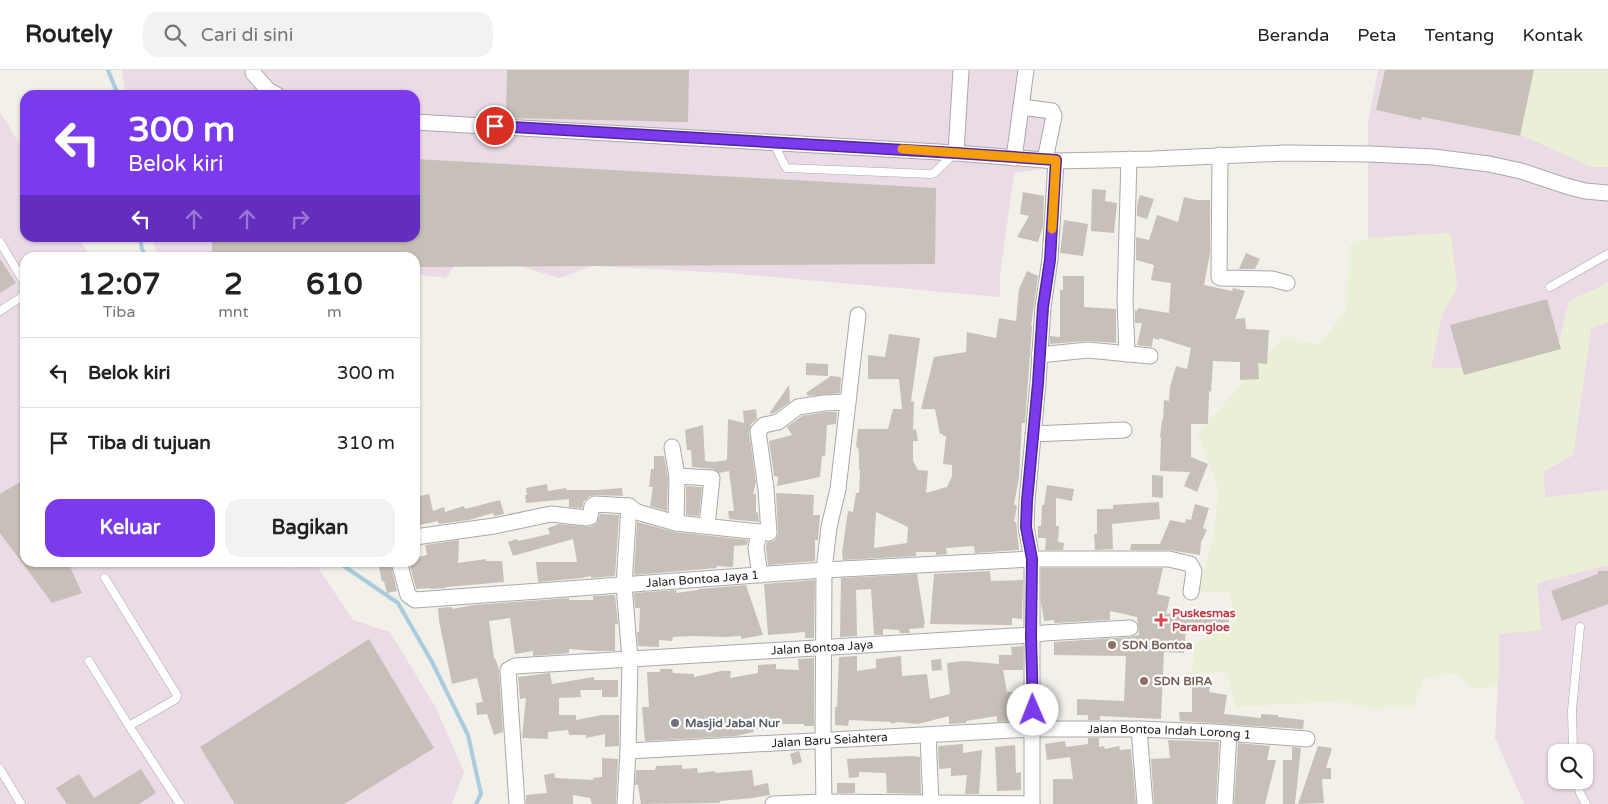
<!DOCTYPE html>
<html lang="id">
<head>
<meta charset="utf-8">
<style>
  body { margin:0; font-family:"Varela Round",sans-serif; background:#f2f2f2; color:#222; height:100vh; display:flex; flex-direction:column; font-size:19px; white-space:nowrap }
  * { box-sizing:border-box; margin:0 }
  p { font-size:16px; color:#767676 }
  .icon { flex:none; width:28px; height:28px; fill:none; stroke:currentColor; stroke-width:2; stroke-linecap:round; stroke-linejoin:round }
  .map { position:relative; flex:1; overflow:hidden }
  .side { position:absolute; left:20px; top:182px; width:400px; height:315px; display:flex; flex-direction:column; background:#fff; border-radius:15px; box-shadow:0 1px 4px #0004 }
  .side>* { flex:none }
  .hud { position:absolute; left:20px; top:20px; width:400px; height:152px; border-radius:15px; box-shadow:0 1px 4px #0004; background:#7c3aed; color:#fff; overflow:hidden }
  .tools { position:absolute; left:1548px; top:674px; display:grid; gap:10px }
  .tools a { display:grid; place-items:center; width:45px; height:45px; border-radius:10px; background:#fff; box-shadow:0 1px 4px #0004; font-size:25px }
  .pin { position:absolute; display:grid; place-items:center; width:42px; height:42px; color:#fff; margin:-21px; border:2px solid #fff; border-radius:50%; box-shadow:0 1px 5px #0007 }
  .me { position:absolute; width:55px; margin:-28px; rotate:359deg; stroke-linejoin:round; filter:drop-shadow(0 0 4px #0008) }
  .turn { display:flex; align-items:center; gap:18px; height:105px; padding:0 25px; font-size:22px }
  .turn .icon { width:65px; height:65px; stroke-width:2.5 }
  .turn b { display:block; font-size:35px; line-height:42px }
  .lanes { display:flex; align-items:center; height:48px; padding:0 25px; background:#0003; justify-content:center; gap:25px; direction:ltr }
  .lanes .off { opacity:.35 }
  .eta { display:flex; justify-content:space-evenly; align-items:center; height:85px; text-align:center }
  .eta b { font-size:30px; font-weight:800; line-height:35px }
  .button { display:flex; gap:10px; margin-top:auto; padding:10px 25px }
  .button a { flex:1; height:58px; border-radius:15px; background:#7c3aed; color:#fff; font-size:20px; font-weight:800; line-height:58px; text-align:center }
  .button a+a { background:#f2f2f2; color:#222 }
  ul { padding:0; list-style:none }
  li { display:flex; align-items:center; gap:15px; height:70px; padding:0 25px; border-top:1px solid #e0e0e0 }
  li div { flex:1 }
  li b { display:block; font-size:19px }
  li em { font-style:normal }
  header { display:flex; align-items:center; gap:30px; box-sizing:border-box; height:70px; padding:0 25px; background:#fff; border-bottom:1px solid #e0e0e0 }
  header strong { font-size:24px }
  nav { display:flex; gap:28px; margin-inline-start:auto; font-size:18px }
  .search { width:350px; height:45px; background:#f2f2f2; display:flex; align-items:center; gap:12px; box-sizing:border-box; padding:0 18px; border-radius:15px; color:#767676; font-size:19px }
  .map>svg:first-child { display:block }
  .industrial { fill:#ebdbe6; fill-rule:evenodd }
  .farmland { fill:#eaf0d5 }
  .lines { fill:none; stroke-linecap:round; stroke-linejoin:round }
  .stream { stroke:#aaccdf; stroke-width:4 }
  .building { fill:#c7c0b8; fill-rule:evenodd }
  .lane-casing { stroke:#a9a9a9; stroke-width:9 }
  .street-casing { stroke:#a9a9a9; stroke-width:17 }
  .lane { stroke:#fff; stroke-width:8 }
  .street { stroke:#fff; stroke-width:15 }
  .route-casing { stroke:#51269a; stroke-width:12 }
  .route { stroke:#7c3aed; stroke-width:9 }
  .slow { stroke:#f59e0b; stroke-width:9 }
  .health-dot { fill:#e0444e; stroke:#fff; stroke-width:2 }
  .education-dot { fill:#8d6e63; stroke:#fff; stroke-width:2 }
  .worship-dot { fill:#6b7280; stroke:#fff; stroke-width:2 }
  .labels { text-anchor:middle; stroke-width:4.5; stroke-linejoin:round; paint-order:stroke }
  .street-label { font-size:12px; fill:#222; stroke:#fff }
  .health-label { font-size:12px; font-weight:bold; fill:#be3a42; stroke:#fff; text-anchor:start }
  .education-label { font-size:12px; font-weight:bold; fill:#785e54; stroke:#fff; text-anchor:start }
  .worship-label { font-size:12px; font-weight:bold; fill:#5b616d; stroke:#fff; text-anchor:start }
</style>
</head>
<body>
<header>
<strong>Routely</strong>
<div class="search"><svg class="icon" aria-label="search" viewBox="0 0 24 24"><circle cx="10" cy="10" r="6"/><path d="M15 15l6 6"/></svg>Cari di sini</div>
<nav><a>Beranda</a><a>Peta</a><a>Tentang</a><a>Kontak</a></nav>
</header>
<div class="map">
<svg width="1608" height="734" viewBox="0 0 1608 734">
  <rect width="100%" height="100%" fill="#f2f0e9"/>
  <g class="industrial">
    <polygon points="122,0 1033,0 1031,32 1049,33 1041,99 1014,103 1000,205 1000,227 728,203 592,196 560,208 491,188 460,187 446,208 415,204 415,188 158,187 152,168 415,168 415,25 126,25"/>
    <polygon points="1378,0 1526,0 1592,97 1608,97 1608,212 1594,220 1569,231 1560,269 1551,281 1483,299 1431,298 1442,244 1457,219 1368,168 1368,53"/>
    <polygon points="0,42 25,82 25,168 78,168 91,187 25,188 25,492 281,492 285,498 317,496 353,550 390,562 436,638 464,702 452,734 0,734"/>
    <polygon points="1608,252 1608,420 1545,428 1543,401 1573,385 1591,258"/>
    <path d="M 1608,495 L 1608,734 L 1524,734 L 1495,668 L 1498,616 L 1499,563 L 1537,513 ZM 1556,682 L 1584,682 L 1584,710 L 1556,710 Z"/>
  </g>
  <g class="farmland">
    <polygon points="1526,0 1608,0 1608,97 1592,97 1517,63"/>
    <polygon points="1451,163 1457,219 1442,244 1431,298 1483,299 1551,281 1560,269 1569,231 1594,220 1608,212 1608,252 1591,258 1573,385 1543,402 1545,428 1608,420 1608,495 1537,513 1541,560 1499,564 1498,616 1471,619 1456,603 1424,608 1414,636 1368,639 1344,631 1236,637 1226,602 1192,604 1195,573 1236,552 1229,522 1198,522 1212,472 1219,422 1198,363 1283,268 1320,274 1347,239 1349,176 1368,168"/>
  </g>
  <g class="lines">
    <g class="stream">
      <polyline points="108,0 118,25"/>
      <polyline points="140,168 142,179 146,188"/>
      <polyline points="338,492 398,533 432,592 468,665 481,724 476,734"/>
    </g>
  </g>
  <g class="building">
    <polygon points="507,0 689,0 688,52 506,48"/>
    <polygon points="1385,0 1534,0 1520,66 1422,47 1421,50 1376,40"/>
    <polygon points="415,89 936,118 935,194 415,197 415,188 212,188 212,168 415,168"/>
    <polygon points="1092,119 1106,120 1105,131 1117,133 1114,163 1091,161"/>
    <polygon points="1023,122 1044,126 1043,156 1038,172 1017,167 1029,146 1020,144"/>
    <polygon points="1140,125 1154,129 1147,149 1137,146 1137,135"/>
    <polygon points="1184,127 1197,130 1210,130 1210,183 1204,215 1232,221 1233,218 1245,221 1235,249 1245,248 1246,259 1269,260 1267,294 1258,293 1259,309 1240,310 1240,292 1213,291 1211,322 1209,321 1208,354 1191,354 1191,387 1208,394 1197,422 1184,416 1190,402 1160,401 1161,368 1160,367 1162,350 1163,350 1164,330 1169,331 1170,317 1176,296 1187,299 1191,278 1159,268 1159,270 1153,268 1152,277 1137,275 1142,253 1135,253 1135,240 1137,241 1138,238 1169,243 1171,213 1151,210 1154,195 1136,190 1136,167 1149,170 1157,145 1178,152"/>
    <polygon points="1064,150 1088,154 1083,186 1060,183"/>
    <polygon points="1246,183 1260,189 1255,199 1239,199"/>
    <polygon points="0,189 16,213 0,223"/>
    <path d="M 1027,201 L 1038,206 L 1031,256 L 1032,256 L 1025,353 L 1022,353 L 1019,408 L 1014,434 L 1017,436 L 1014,452 L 1016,452 L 1019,480 L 975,483 L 974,476 L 946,478 L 947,484 L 936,485 L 936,482 L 916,482 L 916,486 L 843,490 L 842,482 L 848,441 L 853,442 L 856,423 L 859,423 L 860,400 L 859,400 L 859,382 L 858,378 L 856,377 L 858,359 L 888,359 L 893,339 L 902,339 L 899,309 L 868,309 L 868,285 L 885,287 L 889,264 L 920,268 L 911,331 L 914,332 L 913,360 L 916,359 L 918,371 L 913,371 L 913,391 L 918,400 L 928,401 L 926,423 L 947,417 L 952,406 L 952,395 L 943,394 L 946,366 L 943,366 L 943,364 L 940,364 L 935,339 L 921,339 L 934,287 L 966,282 L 967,262 L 996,268 L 999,248 L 1016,251 L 1019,219 ZM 876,442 L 908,457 L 907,473 L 874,478 Z"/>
    <polygon points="1063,206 1084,206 1084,237 1116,239 1116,271 1117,273 1087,271 1050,274 1050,266 1060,267 1060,220 1063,220"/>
    <polygon points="1547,229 1561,279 1464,305 1450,255"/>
    <polygon points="806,293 828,294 828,306 806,305"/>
    <polygon points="831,306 841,307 840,323 808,326 806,323"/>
    <polygon points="789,315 790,332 774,343 769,344"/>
    <polygon points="756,339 757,349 751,354 749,362 756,412 753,424 756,424 756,443 758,442 759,452 729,449 728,441 734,441 729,401 719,403 713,399 692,397 691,380 687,380 685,360 703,355 705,391 715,392 727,390 728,349 744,353 743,341"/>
    <polygon points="825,342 837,342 836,354 827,355 825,386 822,386 820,407 777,416 778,407 774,406 769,371 792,365 787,357 802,346"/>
    <polygon points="654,386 664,386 668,407 667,441 650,436 653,417 649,417 651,399 654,399"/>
    <polygon points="1152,405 1163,406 1163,428 1152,427"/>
    <polygon points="25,409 25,492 68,492 82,523 52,533 0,463 0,424"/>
    <polygon points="547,414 548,421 566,418 567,420 598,420 622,418 623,426 596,425 590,426 584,431 582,438 569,437 569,429 526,433 525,425 527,425 526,418"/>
    <polygon points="1047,415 1074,419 1072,431 1056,428 1056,456 1059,456 1058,472 1064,473 1063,480 1045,480 1046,468 1038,468 1038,456 1041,456 1042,435 1044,435"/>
    <polygon points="686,416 702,417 699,446 686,445"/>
    <polygon points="776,423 814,425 813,445 820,445 818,470 815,470 815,491 768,495 766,478 767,472 774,471 777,467 778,463"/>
    <polygon points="429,424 433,441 444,437 445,442 464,436 465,439 500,430 504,444 494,446 493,443 469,450 439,454 438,451 415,456 415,427"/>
    <polygon points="1159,432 1160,449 1112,454 1113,479 1095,480 1094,464 1097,464 1097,439 1113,439 1113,435"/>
    <polygon points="1195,434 1209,438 1203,458 1207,460 1201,472 1200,485 1169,480 1130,480 1131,474 1160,474 1170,450 1185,453 1186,449 1191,450"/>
    <polygon points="600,444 619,445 615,506 591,508 591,506 582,508 538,512 536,492 577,492 573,469 513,486 508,472 517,469 518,471 550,464 548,458 559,454 590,457 597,453"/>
    <polygon points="637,452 675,462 748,470 747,475 734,476 733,497 716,496 717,498 634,505"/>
    <polygon points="459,470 458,493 486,489 486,491 502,491 504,512 446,517 446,518 431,519 430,518 416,519 409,492 415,492 415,488 427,485 425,475"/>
    <polygon points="378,492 390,492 397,521 387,523 384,511 382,512"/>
    <polygon points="1041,498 1163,498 1157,524 1170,527 1166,544 1183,542 1184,546 1228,542 1229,552 1186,557 1184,583 1164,582 1161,649 1100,646 1100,650 1088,650 1088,645 1077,645 1077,629 1124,631 1126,586 1054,585 1054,572 1131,567 1139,565 1137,547 1110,541 1110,550 1054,553 1054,550 1044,551 1041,532"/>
    <polygon points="990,501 991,511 1023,510 1022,549 1012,548 1012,555 930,554 934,504"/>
    <polygon points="1598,501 1608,501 1608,534 1562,551 1551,521 1598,504"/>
    <polygon points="917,504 925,554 924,554 924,558 909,559 910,563 900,563 899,560 883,559 883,565 874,565 871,519 856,520 857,566 840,567 841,508"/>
    <polygon points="815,510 814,568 805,568 805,562 768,565 764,514"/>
    <polygon points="746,515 763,565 741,569 741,566 724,567 693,566 673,567 672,571 659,570 659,577 638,576 637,562 639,562 640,538 635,538 634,523 676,520 676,523 698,520 699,519"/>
    <polygon points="615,525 618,554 615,554 615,581 595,581 569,579 569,583 559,584 533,586 533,581 515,584 510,548 489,551 494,588 495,588 499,600 503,662 494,665 487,644 477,645 476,633 483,632 477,608 452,614 439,551 438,538 452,537 452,539 474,535 569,528 569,530 593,530 593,526"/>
    <polygon points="369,569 434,678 344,734 235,734 200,677"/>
    <polygon points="1023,576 1023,600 1003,600 1007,622 1023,622 1023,650 997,652 997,646 966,651 966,653 949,654 949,646 918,654 898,652 891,654 891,652 849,650 848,656 835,655 835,637 837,637 839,587 857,586 857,601 876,598 876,589 901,586 902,606 927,604 930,629 950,624 947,593 965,591 999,594 999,585 1012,585 1011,577"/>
    <polygon points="814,588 814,656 804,656 804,654 774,654 774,658 753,659 754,662 736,666 645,671 642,637 649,637 647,602 660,602 660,599 672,599 673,603 694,604 694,607 721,601 731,601 730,608 758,603 758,595 776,594 776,599 799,600 798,589"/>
    <polygon points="941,589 942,600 932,601 931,590"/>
    <polygon points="550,603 552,614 594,607 594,610 618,610 618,627 602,627 602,620 580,620 581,627 559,628 559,645 576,645 576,650 602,645 619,645 619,676 605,677 605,664 586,668 586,665 569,665 568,660 548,662 548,669 522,668 526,628 520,629 518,607"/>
    <polygon points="1192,617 1210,617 1209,622 1227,625 1224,644 1261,648 1261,644 1278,645 1278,647 1304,650 1303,659 1180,651 1179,642 1192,642"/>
    <polygon points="1088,668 1099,668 1099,677 1104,676 1105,679 1119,676 1120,680 1131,679 1136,734 1053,734 1053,709 1073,709 1070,687 1047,690 1045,674 1065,671 1066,677 1088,674"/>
    <polygon points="1168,670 1219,672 1216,734 1154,734 1151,689 1170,688"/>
    <polygon points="1238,673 1270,676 1267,690 1276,690 1265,734 1234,734"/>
    <polygon points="963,674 963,683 982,680 979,724 965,724 967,705 951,706 951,698 939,699 938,676"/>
    <polygon points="1015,675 1016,703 1021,702 1021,720 997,721 995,677"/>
    <polygon points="1318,676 1332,678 1326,698 1331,698 1331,709 1322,709 1324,733 1298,734"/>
    <polygon points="1292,677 1301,678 1295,734 1283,734 1283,690 1292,690"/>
    <polygon points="799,681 802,692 793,695 790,684"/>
    <polygon points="911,686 920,687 921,724 887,723 886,703 859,702 859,707 849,708 847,689"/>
    <polygon points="602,688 618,689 616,734 592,734 590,728 573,725 573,734 526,734 526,725 547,723 544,705 554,703 555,708 593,710 593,708 602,707"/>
    <polygon points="682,695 682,699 697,698 698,703 715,701 715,703 752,700 754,716 768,713 770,725 753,728 720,731 720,733 641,734 638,715 635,715 636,700 655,700 656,696"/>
    <polygon points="141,699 156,723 139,734 67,734 56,718 79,704 94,728"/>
    <rect x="837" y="713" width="18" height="10"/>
  </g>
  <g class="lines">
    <defs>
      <g id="lane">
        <polyline points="773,72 786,98 930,104 934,103 954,84"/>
        <polyline points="0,172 25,214"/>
        <polyline points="1550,217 1608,184"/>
        <polyline points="0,241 20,228 25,221"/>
        <polyline points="105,508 177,625 176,629 129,656"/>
        <polyline points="89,591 129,656 180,734"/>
        <polyline points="1573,682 1572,640 1580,557"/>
        <polyline points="0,699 21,734"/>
        <polyline points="1577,710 1580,723 1586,734"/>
      </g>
      <g id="street">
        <polyline points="253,3 268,20 277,25"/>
        <polyline points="1021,37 1052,41 1054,46 1045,90"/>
        <polyline points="415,52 956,83 1056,91 1152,89 1285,83 1370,84 1433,87 1489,94 1521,101 1566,116 1585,121 1608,123"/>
        <polyline points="956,83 961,0"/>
        <polyline points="1220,85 1219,207 1221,208 1272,209 1287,213"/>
        <polyline points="1014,88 1026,0"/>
        <polyline points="1127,284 1125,230 1129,89"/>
        <polyline points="1039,285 1088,280 1150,286"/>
        <polyline points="1033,364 1124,360"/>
        <polyline points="672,377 677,406 676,453"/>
        <polyline points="677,406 712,408 707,456"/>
        <polyline points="759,462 756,478 760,505"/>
        <polyline points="415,467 494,456 551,444 587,448 590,447 592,436 595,434 629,436"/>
        <path id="s1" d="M 399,492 L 408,525 L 415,530 L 824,500 L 1032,489 L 1169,489 L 1190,494 L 1194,501 L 1191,522"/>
        <polyline points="1139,659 1145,734"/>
        <polyline points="928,665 931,733"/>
        <path id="s2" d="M 628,681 L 1033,659 L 1139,659 L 1213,662 L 1307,669"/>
        <path id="s3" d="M 517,734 L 508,600 L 515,596 L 1031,565 L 1044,563 L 1130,558"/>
        <polyline points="625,734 628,681 630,589 624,515 629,436 637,442 676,453 769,463 766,419 758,361 764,355 778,352 798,337 824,333 848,332"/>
        <polyline points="773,734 824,732 1032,734"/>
        <polyline points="824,734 823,670 824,500 829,457 838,419 858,245"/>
        <polyline points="1032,734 1032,489 1026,457 1027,431 1038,313 1043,237 1050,189 1056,91"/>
        <polyline points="1225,734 1229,663"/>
      </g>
    </defs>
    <use href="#lane" class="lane-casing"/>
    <use href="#street" class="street-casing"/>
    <use href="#lane" class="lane"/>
    <use href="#street" class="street"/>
  </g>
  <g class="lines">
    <defs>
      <polyline id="route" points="495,56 956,83 1056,90 1050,190 1043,237 1038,313 1027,431 1026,457 1032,489 1031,566 1033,640"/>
    </defs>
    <use href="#route" class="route-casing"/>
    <use href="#route" class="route"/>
    <polyline class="slow" points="902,79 1056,90 1052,159"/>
  </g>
  <path class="health-dot" d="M1158.5 542.5h5v5h5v5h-5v5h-5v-5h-5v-5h5z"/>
  <g class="education-dot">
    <circle cx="1112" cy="575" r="5"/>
    <circle cx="1144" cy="611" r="5"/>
  </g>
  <circle class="worship-dot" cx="675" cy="653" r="5"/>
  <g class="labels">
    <g class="street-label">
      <text dy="4" stroke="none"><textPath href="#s1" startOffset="331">Jalan Bontoa Jaya 1</textPath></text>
      <text dy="4" stroke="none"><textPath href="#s3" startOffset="450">Jalan Bontoa Jaya</textPath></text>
      <text dy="4" stroke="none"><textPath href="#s2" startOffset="542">Jalan Bontoa Indah Lorong 1</textPath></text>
      <text dy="4" stroke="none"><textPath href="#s2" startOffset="202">Jalan Baru Seiahtera</textPath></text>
    </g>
    <g class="health-label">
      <text x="1172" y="547">Puskesmas<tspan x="1172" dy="14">Parangloe</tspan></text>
    </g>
    <g class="education-label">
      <text x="1122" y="579">SDN Bontoa</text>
      <text x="1154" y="615">SDN BIRA</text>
    </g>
    <g class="worship-label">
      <text x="685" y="657">Masjid Jabal Nur</text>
    </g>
  </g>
</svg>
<div class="tools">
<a><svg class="icon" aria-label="search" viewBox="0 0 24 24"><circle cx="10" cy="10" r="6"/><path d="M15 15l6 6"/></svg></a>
</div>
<div class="pin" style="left:495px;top:56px;background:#d93025"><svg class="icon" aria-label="arrive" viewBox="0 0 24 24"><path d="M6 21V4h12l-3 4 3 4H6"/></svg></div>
<svg class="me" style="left:1033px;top:640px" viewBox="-20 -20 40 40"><circle r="19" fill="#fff"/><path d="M0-13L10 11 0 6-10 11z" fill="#7c3aed"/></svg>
<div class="hud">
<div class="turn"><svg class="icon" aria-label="left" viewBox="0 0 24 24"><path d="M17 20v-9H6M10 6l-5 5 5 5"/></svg><div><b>300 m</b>Belok kiri</div></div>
<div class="lanes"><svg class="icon" aria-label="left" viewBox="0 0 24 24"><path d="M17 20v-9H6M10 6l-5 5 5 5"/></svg><svg class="icon off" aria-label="ahead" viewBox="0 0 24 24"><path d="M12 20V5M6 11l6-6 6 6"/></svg><svg class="icon off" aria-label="ahead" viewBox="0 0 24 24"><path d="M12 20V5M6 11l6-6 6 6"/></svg><svg class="icon off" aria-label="right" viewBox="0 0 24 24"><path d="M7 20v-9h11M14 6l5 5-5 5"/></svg></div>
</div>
<section class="side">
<div class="eta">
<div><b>12:07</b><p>Tiba</p></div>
<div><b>2</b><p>mnt</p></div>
<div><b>610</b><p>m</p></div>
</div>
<ul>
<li><svg class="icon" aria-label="left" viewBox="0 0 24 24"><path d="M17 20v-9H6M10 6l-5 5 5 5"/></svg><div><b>Belok kiri</b></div><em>300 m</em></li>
<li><svg class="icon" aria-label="arrive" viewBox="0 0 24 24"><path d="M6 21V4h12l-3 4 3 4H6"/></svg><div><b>Tiba di tujuan</b></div><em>310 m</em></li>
</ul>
<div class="button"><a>Keluar</a><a>Bagikan</a></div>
</section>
</div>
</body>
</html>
